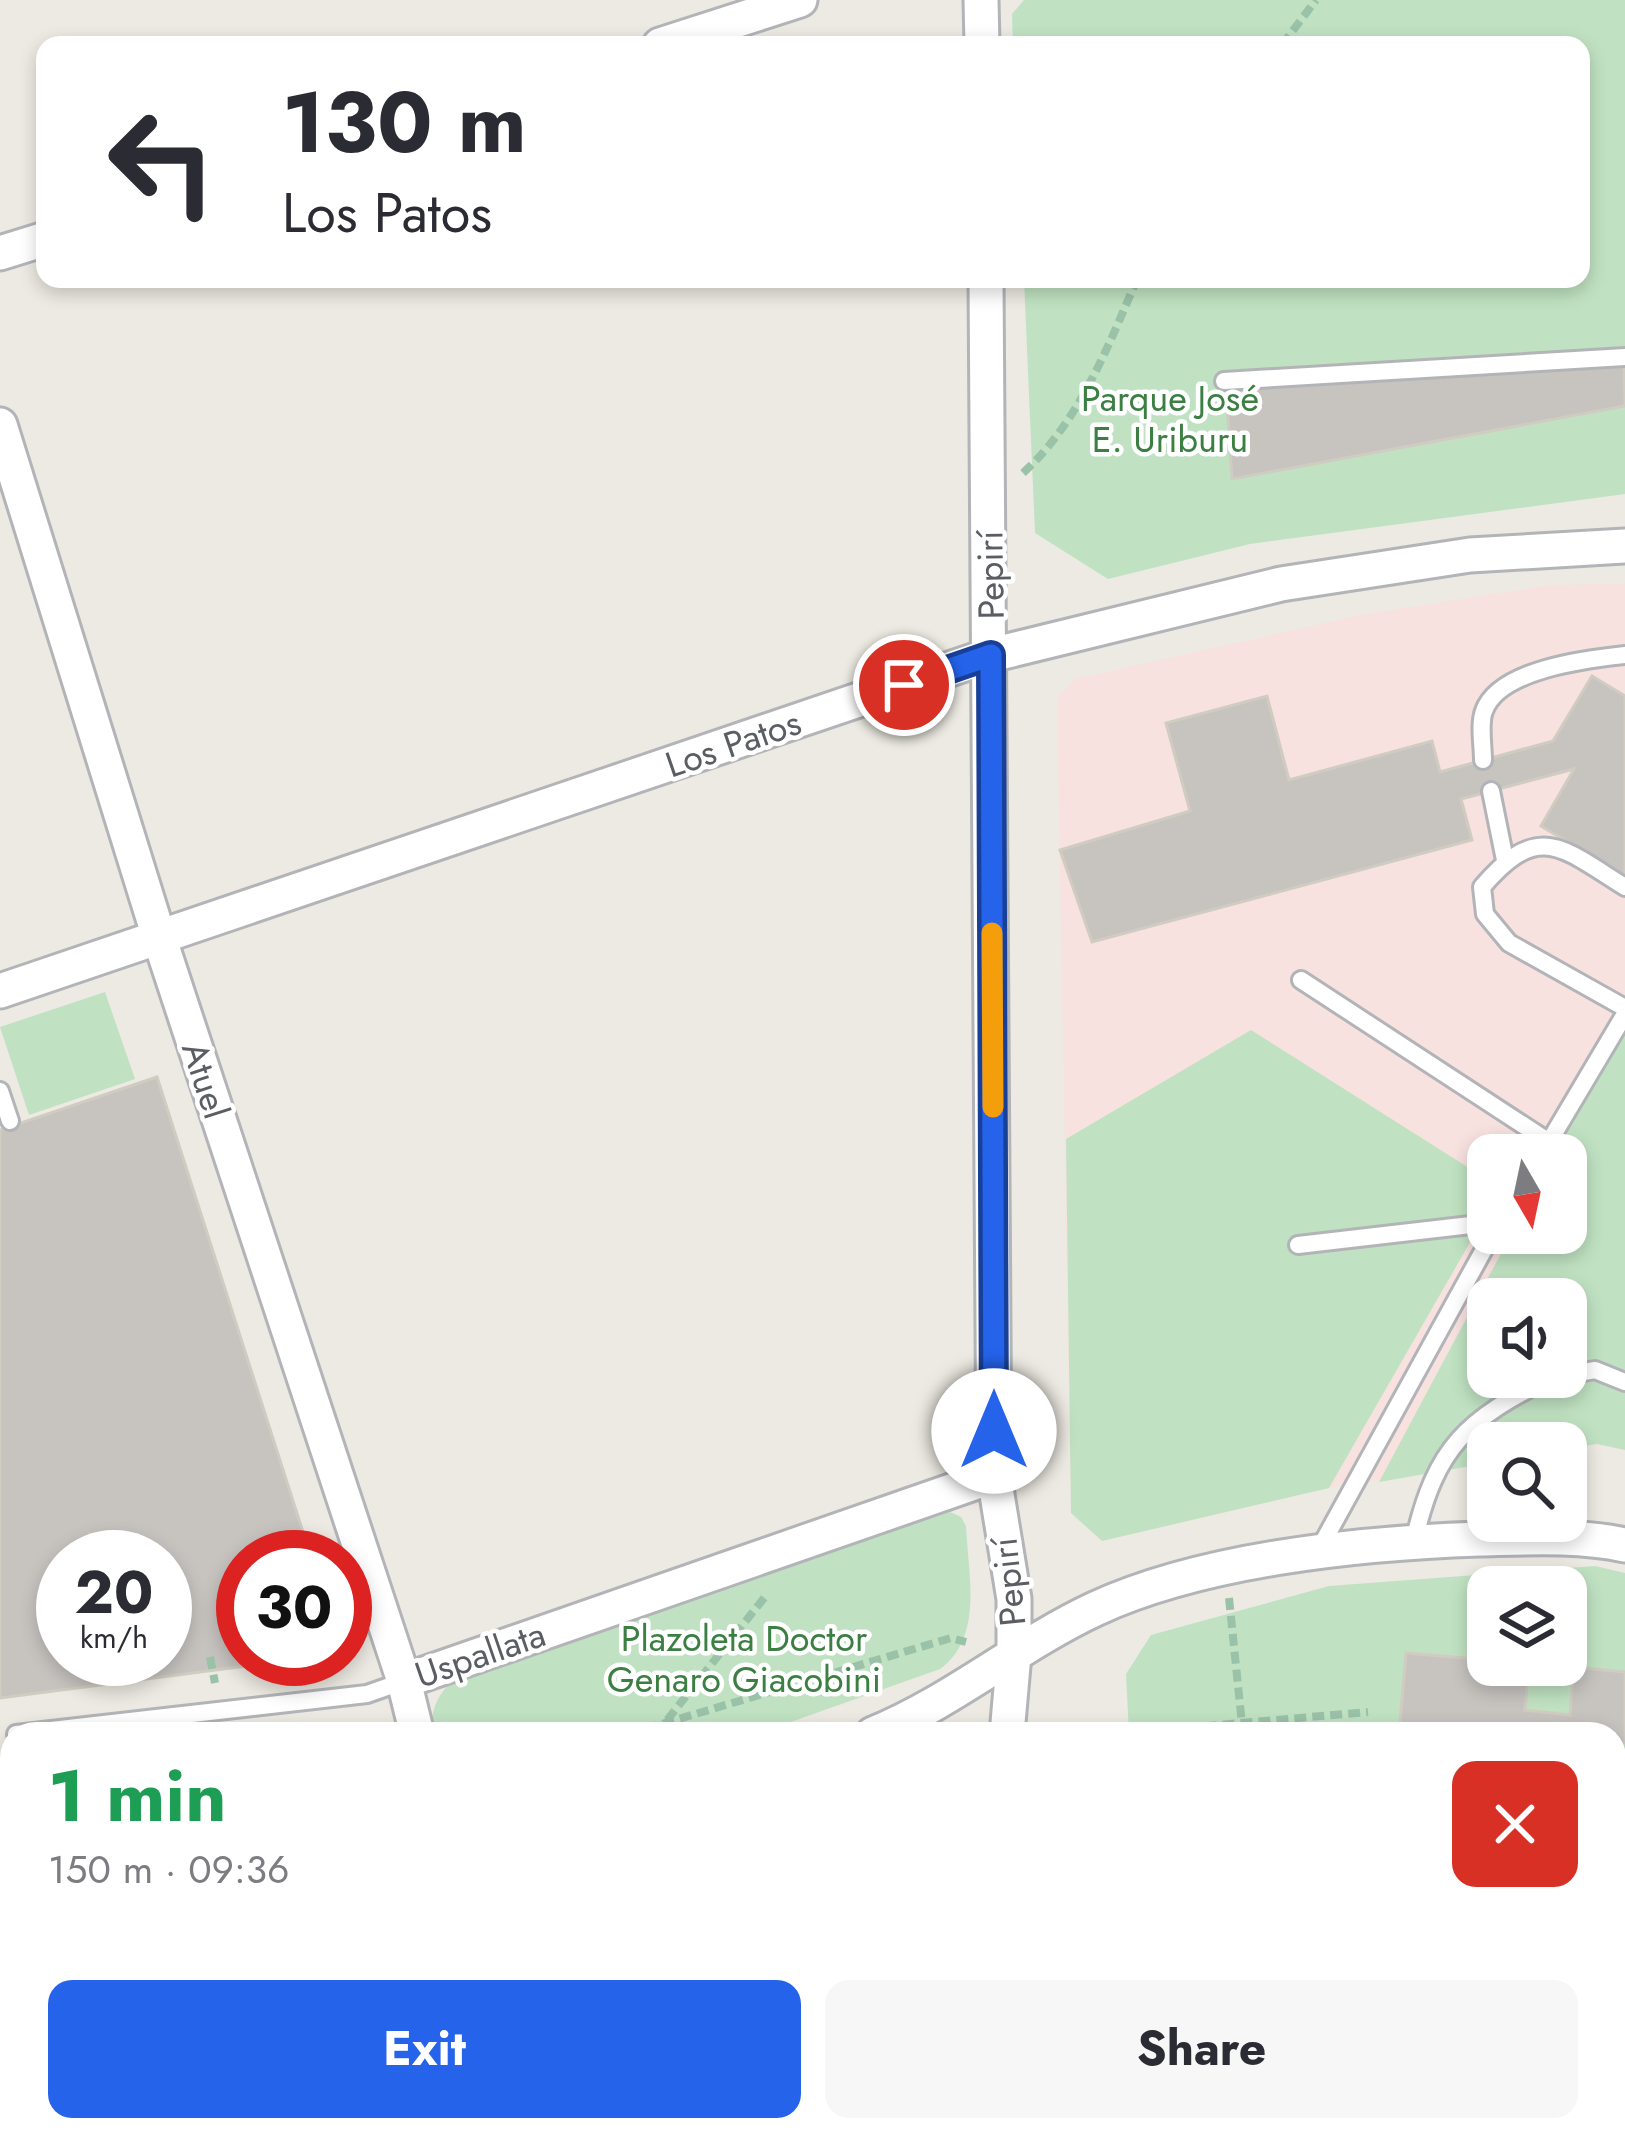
<!DOCTYPE html>
<html lang="en">
<head>
<meta charset="utf-8">
<style>
  body { margin:0; font-family:Jost,sans-serif; background:#f7f7f7; color:#2b2b33; height:100vh; display:flex; flex-direction:column; font-size:45px; white-space:nowrap }
  * { box-sizing:border-box; margin:0 }
  p { font-size:39px; color:#7c7c81 }
  .icon { flex:none; width:66px; height:66px; fill:none; stroke:currentColor; stroke-width:2; stroke-linecap:round; stroke-linejoin:round }
  .map { position:relative; flex:1; overflow:hidden }
  .panel { position:absolute; left:0px; top:1722px; width:1626px; height:420px; display:flex; flex-direction:column; background:#fff; border-radius:36px 36px 0 0; box-shadow:0 6px 18px #0003 }
  .panel>* { flex:none }
  .top-card { position:absolute; left:36px; top:36px; width:1554px; height:252px; border-radius:24px; box-shadow:0 6px 18px #0003; background:#fff; color:#2b2b33; overflow:hidden }
  .needle { width:78px; rotate:171deg }
  .fabs { position:absolute; left:1467px; top:1134px; display:grid; gap:24px }
  .fabs a { display:grid; place-items:center; width:120px; height:120px; border-radius:24px; background:#fff; box-shadow:0 6px 18px #0003; font-size:60px }
  .speed { position:absolute; left:36px; top:1530px; display:flex; gap:24px; font-size:60px; font-weight:700; text-align:center }
  .speed>* { display:grid; place-content:center; width:156px; height:156px; border-radius:50%; background:#fff; box-shadow:0 6px 18px #0003; line-height:1 }
  .speed small { font-size:30px; font-weight:400 }
  .speed .limit { border:18px solid #d22; background:#fff; color:#111 }
  .pin { position:absolute; display:grid; place-items:center; width:102px; height:102px; color:#fff; margin:-51px; border:6px solid #fff; border-radius:50%; box-shadow:0 3px 12px #0007 }
  .me { position:absolute; width:132px; margin:-66px; rotate:0deg; stroke-linejoin:round; filter:drop-shadow(0 0 9px #0008) }
  .turn { display:flex; align-items:center; gap:42px; height:252px; padding:0 48px; font-size:54px }
  .turn .icon { width:156px; height:156px; stroke-width:2.5 }
  .turn b { display:block; font-size:84px; line-height:102px }
  .round { display:grid; place-items:center; flex:none; width:126px; height:126px; border-radius:24px; background:#f7f7f7 }
  .summary { display:flex; align-items:center; justify-content:space-between; height:204px; padding:0 48px }
  h1 { font-size:72px; font-weight:700; line-height:90px; color:#1e9e55 }
  .action { display:flex; gap:24px; margin-top:auto; padding:24px 48px }
  .action a { flex:1; height:138px; border-radius:24px; background:#2563eb; color:#fff; font-size:48px; font-weight:700; line-height:138px; text-align:center }
  .action a+a { background:#f7f7f7; color:#2b2b33 }
  .map>svg:first-child { display:block }
  .medical { fill:#f8e2df; fill-rule:evenodd }
  .green { fill:#c0e2c2; fill-rule:evenodd }
  .water { fill:#a7d0f7 }
  .building { fill:#c7c4c0; stroke:#d0ccc1; stroke-width:3; fill-rule:evenodd }
  .lines { fill:none; stroke-linecap:round; stroke-linejoin:round }
  .lane-casing { stroke:#b3b4b8; stroke-width:22 }
  .street-casing { stroke:#b3b4b8; stroke-width:39 }
  .path { stroke:#9ac2a8; stroke-width:8; stroke-dasharray:12 6; stroke-linecap:butt }
  .lane { stroke:#fff; stroke-width:16 }
  .street { stroke:#fff; stroke-width:33 }
  .route-casing { stroke:#184099; stroke-width:30 }
  .route { stroke:#2563eb; stroke-width:21 }
  .slow { stroke:#f59e0b; stroke-width:21 }
  .labels { text-anchor:middle; stroke-width:9; stroke-linejoin:round; paint-order:stroke }
  .park-label { font-size:36px; fill:#3c7f42; stroke:#fff }
  .street-label { font-size:36px; fill:#5a5d62; stroke:#fff }
</style>
</head>
<body>
<div class="map">
<svg width="1625" height="2142" viewBox="0 0 1625 2142">
  <rect width="100%" height="100%" fill="#eceae2"/>
  <path class="medical" d="M 1625,583 L 1625,1450 L 1597,1444 L 1566,1449 L 1566,1443 L 1488,1443 L 1488,1463 L 1329,1488 L 1102,1541 L 1071,1513 L 1057,697 L 1075,679 L 1361,615 L 1544,586 ZM 1488,1155 L 1566,1155 L 1566,1233 L 1488,1233 ZM 1488,1299 L 1566,1299 L 1566,1377 L 1488,1377 Z"/>
  <g class="green">
    <polygon points="1024,0 1625,0 1625,494 1250,544 1108,579 1035,533 1024,279 1581,279 1581,45 1013,45 1012,14"/>
    <polygon points="105,992 135,1079 29,1115 0,1027"/>
    <path d="M 1625,1023 L 1625,1450 L 1597,1444 L 1566,1449 L 1566,1443 L 1488,1443 L 1488,1463 L 1379,1482 L 1512,1233 L 1566,1233 L 1566,1155 L 1554,1155 ZM 1488,1299 L 1566,1299 L 1566,1377 L 1488,1377 Z"/>
    <polygon points="1251,1030 1488,1180 1488,1211 1329,1488 1102,1541 1071,1513 1066,1139"/>
    <path d="M 950,1512 L 961,1517 L 966,1526 C 968,1574 984,1637 940,1669 L 757,1734 L 432,1734 C 430,1707 439,1692 459,1675 Z"/>
    <path d="M 1595,1566 L 1625,1573 L 1625,2142 L 980,2142 L 981,2130 L 1614,2130 L 1614,1734 L 1129,1734 L 1126,1674 L 1151,1635 L 1329,1586 ZM 1488,1587 L 1566,1587 L 1566,1665 L 1488,1665 Z"/>
    <polygon points="12,1913 12,2130 673,2130 690,2142 0,2142 0,1915"/>
    <polygon points="831,2130 905,2130 904,2142 846,2142"/>
  </g>
  <polygon class="water" points="1614,2080 1625,2109 1625,2142 1520,2142 1516,2130 1614,2130"/>
  <g class="building">
    <polygon points="1624,366 1625,406 1232,479 1226,390"/>
    <polygon points="1592,676 1625,696 1625,876 1541,826 1574,769 1461,799 1472,840 1092,942 1060,850 1190,811 1166,723 1267,696 1289,780 1432,741 1440,772 1553,741"/>
    <path d="M 157,1077 L 311,1557 L 243,1557 L 243,1659 L 301,1659 L 0,1698 L 0,1130 ZM 63,1557 L 165,1557 L 165,1659 L 63,1659 Z"/>
    <polygon points="1406,1653 1488,1660 1488,1665 1529,1665 1525,1710 1570,1715 1574,1667 1625,1672 1625,1743 1614,1742 1614,1734 1399,1734"/>
    <polygon points="1056,2130 1132,2130 1136,2142 1027,2142"/>
  </g>
  <g class="lines">
    <defs>
      <g id="lane">
        <polyline points="1224,381 1625,357"/>
        <path d="M 1483,760 C 1483,746 1479,724 1484,711 C 1499,669 1588,659 1625,655"/>
        <polyline points="1491,791 1505,860"/>
        <path d="M 1625,887 C 1562,848 1539,820 1482,887 L 1485,914 L 1509,943 L 1625,1008"/>
        <polyline points="1301,980 1549,1142 1541,1155"/>
        <polyline points="0,1091 10,1121"/>
        <polyline points="1549,1142 1625,1014"/>
        <polyline points="1298,1245 1488,1223"/>
        <polyline points="1566,1375 1595,1370 1625,1382"/>
        <path d="M 1414,1541 C 1436,1446 1466,1420 1552,1377"/>
        <polyline points="1317,1553 1493,1233"/>
        <polyline points="16,1734 367,1694 404,1681"/>
      </g>
      <g id="street">
        <polyline points="981,0 982,45"/>
        <polyline points="660,45 800,0"/>
        <polyline points="0,253 45,239"/>
        <polyline points="986,279 994,1476 1014,1599 1014,1654 1007,1734"/>
        <polyline points="0,425 159,937 404,1681 417,1734"/>
        <polyline points="0,991 991,655 1281,584 1470,555 1625,546"/>
        <polyline points="404,1681 994,1476"/>
        <path d="M 873,1734 C 952,1702 1018,1645 1095,1609 C 1203,1559 1361,1543 1479,1539 C 1527,1538 1578,1535 1625,1545"/>
        <polyline points="0,1873 12,1871"/>
        <polyline points="774,2130 789,2142"/>
        <polyline points="954,2130 954,2142"/>
      </g>
    </defs>
    <use href="#lane" class="lane-casing"/>
    <use href="#street" class="street-casing"/>
    <g class="path">
      <polyline points="1282,45 1316,0"/>
      <path d="M 1023,473 C 1079,422 1108,347 1137,279"/>
      <polyline points="1229,1598 1243,1734"/>
      <polyline points="1473,1649 1480,1573"/>
      <polyline points="210,1657 215,1683"/>
      <polyline points="628,1734 951,1638 966,1642"/>
      <polyline points="656,1734 768,1593"/>
      <polyline points="1115,1734 1368,1712"/>
      <polyline points="1614,1897 1625,1891"/>
      <polyline points="530,2130 533,2142"/>
      <polyline points="287,2142 292,2130"/>
    </g>
    <use href="#lane" class="lane"/>
    <use href="#street" class="street"/>
  </g>
  <g class="lines">
    <defs>
      <polyline id="route" points="904,685 991,655 994,1431"/>
    </defs>
    <use href="#route" class="route-casing"/>
    <use href="#route" class="route"/>
    <polyline class="slow" points="992,933 993,1107"/>
  </g>
  <g class="labels">
    <g class="park-label">
      <text x="1170" y="411">Parque José<tspan x="1170" dy="41">E. Uriburu</tspan></text>
      <text x="744" y="1651">Plazoleta Doctor<tspan x="744" dy="41">Genaro Giacobini</tspan></text>
    </g>
    <g class="street-label">
      <text transform="translate(990 575) rotate(-91)" y="13">Pepirí</text>
      <text transform="translate(733 743) rotate(-19)" y="13">Los Patos</text>
      <text transform="translate(206 1080) rotate(72)" y="13">Atuel</text>
      <text transform="translate(1008 1582) rotate(-96)" y="13">Pepirí</text>
      <text transform="translate(480 1654) rotate(-19)" y="13">Uspallata</text>
    </g>
  </g>
</svg>
<div class="fabs">
<a><svg class="needle" viewBox="-14 -14 28 28"><path d="M0-13l5 13h-10z" fill="#e53935"/><path d="M0 13l5-13h-10z" fill="#7c7c81"/></svg></a>
<a><svg class="icon" aria-label="sound" viewBox="0 0 24 24"><path d="M4 9h4l5-4v14l-5-4H4zM17 9q2 3 0 6"/></svg></a>
<a><svg class="icon" aria-label="search" viewBox="0 0 24 24"><circle cx="10" cy="10" r="6"/><path d="M15 15l6 6"/></svg></a>
<a><svg class="icon" aria-label="layers" viewBox="0 0 24 24"><path d="M12 4l9 5-9 5-9-5zM3 14l9 5 9-5"/></svg></a>
</div>
<div class="speed"><div>20<small>km/h</small></div><div class="limit">30</div></div>
<div class="pin" style="left:904px;top:685px;background:#d93025"><svg class="icon" aria-label="arrive" viewBox="0 0 24 24"><path d="M6 21V4h12l-3 4 3 4H6"/></svg></div>
<svg class="me" style="left:994px;top:1431px" viewBox="-20 -20 40 40"><circle r="19" fill="#fff"/><path d="M0-13L10 11 0 6-10 11z" fill="#2563eb"/></svg>
<div class="top-card">
<div class="turn"><svg class="icon" aria-label="left" viewBox="0 0 24 24"><path d="M17 20v-9H6M10 6l-5 5 5 5"/></svg><div><b>130 m</b>Los Patos</div></div>
</div>
<section class="panel">
<div class="summary"><div><h1>1 min</h1><p>150 m · 09:36</p></div><a class="round" style="background:#d93025;color:#fff"><svg class="icon" aria-label="close" viewBox="0 0 24 24"><path d="M6 6l12 12M18 6L6 18"/></svg></a></div>
<div class="action"><a>Exit</a><a>Share</a></div>
</section>
</div>
</body>
</html>
